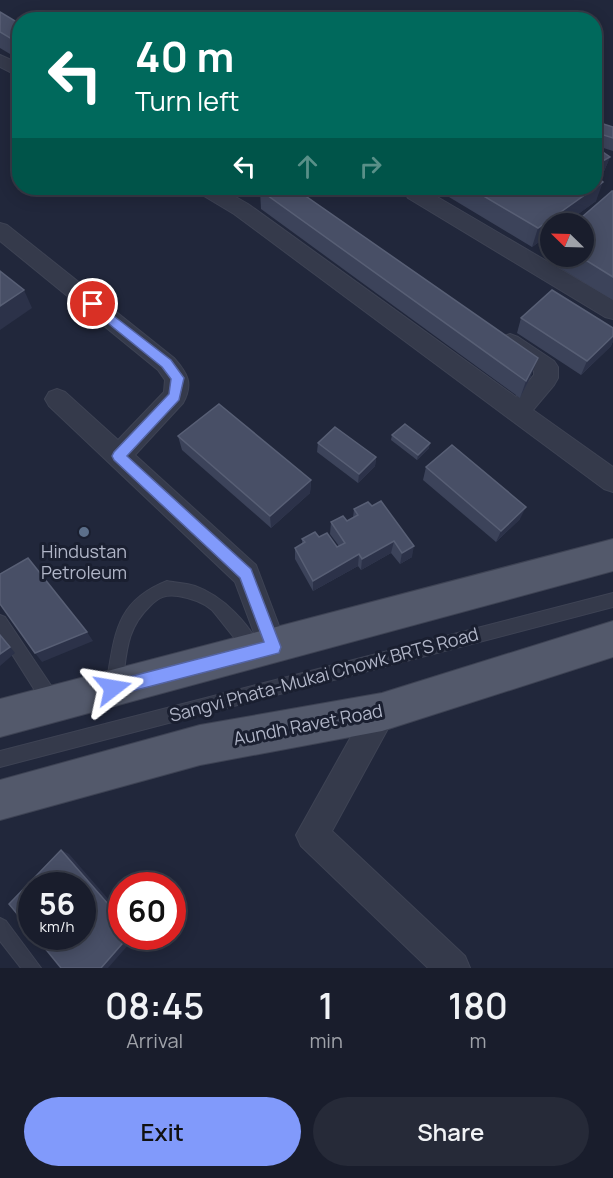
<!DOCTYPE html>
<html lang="en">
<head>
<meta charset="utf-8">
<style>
  body { margin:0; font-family:Manrope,sans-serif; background:#262a38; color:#f1f3f6; height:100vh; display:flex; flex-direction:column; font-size:22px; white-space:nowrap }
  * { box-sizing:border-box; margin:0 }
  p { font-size:20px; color:#9fa2a9 }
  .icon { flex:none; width:33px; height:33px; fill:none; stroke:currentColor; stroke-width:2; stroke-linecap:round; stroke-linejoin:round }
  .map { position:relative; height:968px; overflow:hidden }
  .details { display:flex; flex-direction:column; background:#191d2c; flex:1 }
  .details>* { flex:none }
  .top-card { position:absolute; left:12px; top:12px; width:590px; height:183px; border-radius:24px; box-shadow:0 3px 15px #0003,0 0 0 2px #373b48; background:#00695c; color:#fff; overflow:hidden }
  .needle { width:39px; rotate:293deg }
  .fabs { position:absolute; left:540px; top:213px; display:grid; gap:12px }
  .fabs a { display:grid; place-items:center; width:54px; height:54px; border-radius:50%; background:#191d2c; box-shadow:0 3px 15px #0003,0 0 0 2px #373b48; font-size:30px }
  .speed { position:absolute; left:18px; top:872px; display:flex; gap:12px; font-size:30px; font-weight:700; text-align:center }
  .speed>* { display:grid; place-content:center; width:78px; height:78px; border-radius:50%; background:#191d2c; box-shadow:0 3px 15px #0003,0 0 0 2px #373b48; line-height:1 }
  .speed small { font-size:15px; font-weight:400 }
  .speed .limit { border:9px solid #d22; background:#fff; color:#111 }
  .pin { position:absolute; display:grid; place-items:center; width:51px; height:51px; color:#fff; margin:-26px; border:3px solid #fff; border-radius:50%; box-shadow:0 2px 6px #0007 }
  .me { position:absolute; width:66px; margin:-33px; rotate:76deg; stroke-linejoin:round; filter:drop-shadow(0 0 4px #0008) }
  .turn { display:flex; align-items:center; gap:21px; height:126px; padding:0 24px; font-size:27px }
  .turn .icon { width:78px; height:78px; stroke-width:2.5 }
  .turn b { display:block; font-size:42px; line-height:51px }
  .lanes { display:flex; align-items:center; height:57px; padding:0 24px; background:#0003; justify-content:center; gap:30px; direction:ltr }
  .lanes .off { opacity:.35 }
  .eta { display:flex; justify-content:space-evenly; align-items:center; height:102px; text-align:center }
  .eta b { font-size:36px; font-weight:600; line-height:42px }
  .cta { display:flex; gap:12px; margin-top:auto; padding:12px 24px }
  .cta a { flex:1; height:69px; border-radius:36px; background:#819afb; color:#111; font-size:24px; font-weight:600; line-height:69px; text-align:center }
  .cta a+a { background:#262a38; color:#f1f3f6 }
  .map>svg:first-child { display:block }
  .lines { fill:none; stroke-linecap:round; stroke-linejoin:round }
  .lane-casing { stroke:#3e4354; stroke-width:2 }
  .street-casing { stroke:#3e4354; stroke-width:2 }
  .primary-casing { stroke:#3e4354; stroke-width:2 }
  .lane { fill:#353a4b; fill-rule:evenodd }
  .street { fill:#353a4b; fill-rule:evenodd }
  .primary { fill:#53596b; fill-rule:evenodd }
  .wall { fill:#3c435a }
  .shaded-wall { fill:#2c3249 }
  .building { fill:#484f66; stroke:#585f75; stroke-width:1.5 }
  .route { fill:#819afb; stroke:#5464a3; stroke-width:1.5 }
  .service-dot { fill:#5c6f8a; stroke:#1a1f30; stroke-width:2 }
  .labels { text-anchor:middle; stroke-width:6; stroke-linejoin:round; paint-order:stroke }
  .poi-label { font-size:18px; fill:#b0b5c7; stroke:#1a1f30 }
  .street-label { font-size:18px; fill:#b0b5c7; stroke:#1a1f30 }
</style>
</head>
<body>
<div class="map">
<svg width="613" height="968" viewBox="0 0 613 968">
  <rect width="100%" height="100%" fill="#21273b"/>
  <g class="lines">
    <defs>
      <g id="lane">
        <path d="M 167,581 C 176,583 186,583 195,586 C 223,596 250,624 262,651 L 259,656 L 254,658 C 246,655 221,620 212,610 C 203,602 190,598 178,596 C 166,594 159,597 150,606 C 125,630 127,654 122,686 L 119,691 L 114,694 L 109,691 L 106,686 C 115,636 114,602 167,581 Z"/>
        <polygon points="613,593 613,607 0,767 0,751"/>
        <polygon points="0,615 5,617 58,696 60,702 58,708 52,710 46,708 0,635"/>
        <polygon points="0,918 6,921 41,968 21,968 0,941"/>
      </g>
      <g id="street">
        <polygon points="0,55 20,64 20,77 0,67"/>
        <polygon points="196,188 220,188 248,204 516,397 534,375 534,371 502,349 499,343 502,337 510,334 518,337 554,361 558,367 558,378 554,385 533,410 613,467 613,492 604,489 234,214 199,193"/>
        <polygon points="408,188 422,188 613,300 613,319 605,317 408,198 405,193"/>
        <path d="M 0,223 L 7,225 L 174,358 C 187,373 194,383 183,403 L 135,455 L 256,565 L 287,647 L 283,657 L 273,661 L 263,657 L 235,582 L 49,406 L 45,399 L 49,392 L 57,389 L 65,392 L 118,440 L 164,392 L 165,380 L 158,370 L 0,241 Z"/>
        <polygon points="382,697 393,701 397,712 332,831 465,956 470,968 428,968 301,846 296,835 371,701"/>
      </g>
      <g id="primary">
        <polygon points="613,539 613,571 0,737 0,699"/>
        <polygon points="613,621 613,657 382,731 200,765 0,820 0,780 200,725 382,693"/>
      </g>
    </defs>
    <use href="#lane" class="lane-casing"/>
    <use href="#street" class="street-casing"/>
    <use href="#primary" class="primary-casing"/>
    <use href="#lane" class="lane"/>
    <use href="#street" class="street"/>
    <use href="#primary" class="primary"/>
  </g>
  <g class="wall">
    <polygon points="0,12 20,24 20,60 0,48"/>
    <polygon points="594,121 613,127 613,151 594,145"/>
    <polygon points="610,157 602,176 599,179 596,201 532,247 434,188 594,188"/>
    <polygon points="260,190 531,376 520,398 261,209"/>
    <polygon points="613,191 613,300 547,260 550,251 550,256 584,256"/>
    <polygon points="521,318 613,328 613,341 611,346 581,375 517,333"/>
    <polygon points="392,435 429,448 417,460 391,440"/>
    <polygon points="178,436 311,480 310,493 271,528 182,450"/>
    <polygon points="318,443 376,457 375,466 358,483 317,452"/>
    <polygon points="426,467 520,519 496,542 423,480"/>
    <polygon points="368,502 412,557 400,564 391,553 361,570 358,566 313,591 295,559 295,548 302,544 302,539 319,537 337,547 339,546 330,534 331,522 347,521 353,518 354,509"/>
  </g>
  <g class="shaded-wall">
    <polygon points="610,157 602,176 594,182 594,166"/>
    <polygon points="603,182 596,201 565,224 550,224 550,234 532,247 538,228"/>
    <polygon points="24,290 32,308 0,330 0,306"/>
    <polygon points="613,336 613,341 611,346 581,375 587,361"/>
    <polygon points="538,358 531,376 520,398 526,381"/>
    <polygon points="430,443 429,448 417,460 418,455"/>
    <polygon points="376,457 375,466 358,483 359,474"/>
    <polygon points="311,480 310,493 271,528 270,516"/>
    <polygon points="526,507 520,519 496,542 501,531"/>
    <polygon points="394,541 391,553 361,570 362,559"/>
    <polygon points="414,546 412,557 400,564 402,553"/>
    <polygon points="359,554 358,566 313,591 313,581"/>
    <polygon points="87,632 93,641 42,662 35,653"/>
    <polygon points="0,634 15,653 0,666"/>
    <polygon points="61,850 69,854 122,915 122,920"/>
    <polygon points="129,936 136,936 108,968 101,968"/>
  </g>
  <g class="building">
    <polygon points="0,12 20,24 20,44 0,32"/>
    <polygon points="594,121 613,127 613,138 594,132"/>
    <polygon points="594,146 610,157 594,166"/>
    <polygon points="594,175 603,182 538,228 470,188 594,188"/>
    <polygon points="263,188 294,188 538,358 526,381 260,190"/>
    <polygon points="612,191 613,191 613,277 579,256 584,256 584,224 574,224"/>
    <polygon points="0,271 24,290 0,306"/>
    <polygon points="552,290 613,328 613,336 587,361 521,318"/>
    <polygon points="219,404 311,480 270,516 178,436"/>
    <polygon points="405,424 430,443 418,455 392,435"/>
    <polygon points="335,427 376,457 359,474 318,443"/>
    <polygon points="452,445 526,507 501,531 426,467"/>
    <polygon points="381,501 414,546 402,553 394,541 362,559 359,554 313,581 295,548 305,542 302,539 315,532 319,537 327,533 337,547 345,543 331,522 343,516 347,521 358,515 354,509 368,502 372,506"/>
    <polygon points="28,558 87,632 35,653 0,604 0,574"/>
    <polygon points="0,635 10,647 0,654"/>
    <polygon points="61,850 122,920 122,936 129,936 101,968 61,968 35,936 82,936 82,885 32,885 32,932 9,904"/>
  </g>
  <polygon class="route" points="93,300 171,360 184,378 179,400 127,456 251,569 281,647 279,653 113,696 108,694 106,688 108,683 113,681 264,642 240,578 114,460 112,456 114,452 169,394 171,379 162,367 88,307 87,304"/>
  <circle class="service-dot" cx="84" cy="532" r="6"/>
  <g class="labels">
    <g class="poi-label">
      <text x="84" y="558">Hindustan<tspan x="84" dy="21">Petroleum</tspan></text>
    </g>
    <g class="street-label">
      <text transform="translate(324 675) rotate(-15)" y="6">Sangvi Phata-Mukai Chowk BRTS Road</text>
      <text transform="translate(308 725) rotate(-11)" y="6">Aundh Ravet Road</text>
    </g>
  </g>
</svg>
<div class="fabs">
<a><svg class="needle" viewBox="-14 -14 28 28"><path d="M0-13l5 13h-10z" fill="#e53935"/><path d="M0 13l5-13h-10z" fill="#9fa2a9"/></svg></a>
</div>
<div class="speed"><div>56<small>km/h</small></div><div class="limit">60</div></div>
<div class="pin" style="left:93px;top:304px;background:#d93025"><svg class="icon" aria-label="arrive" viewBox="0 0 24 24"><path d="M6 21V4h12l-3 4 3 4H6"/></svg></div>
<svg class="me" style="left:113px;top:688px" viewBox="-20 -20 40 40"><path d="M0-17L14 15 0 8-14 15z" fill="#819afb" stroke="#fff" stroke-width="4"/></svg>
<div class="top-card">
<div class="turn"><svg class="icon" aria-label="left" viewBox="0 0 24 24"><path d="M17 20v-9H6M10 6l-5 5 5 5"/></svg><div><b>40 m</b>Turn left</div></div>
<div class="lanes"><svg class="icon" aria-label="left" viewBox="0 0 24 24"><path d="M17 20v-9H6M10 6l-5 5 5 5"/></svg><svg class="icon off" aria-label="ahead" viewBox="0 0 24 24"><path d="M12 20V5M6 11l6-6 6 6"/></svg><svg class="icon off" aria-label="right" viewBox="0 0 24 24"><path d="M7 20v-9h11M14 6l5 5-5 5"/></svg></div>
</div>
</div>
<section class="details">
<div class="eta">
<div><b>08:45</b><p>Arrival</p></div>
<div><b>1</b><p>min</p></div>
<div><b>180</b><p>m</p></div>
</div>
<div class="cta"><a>Exit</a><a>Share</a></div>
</section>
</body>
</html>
